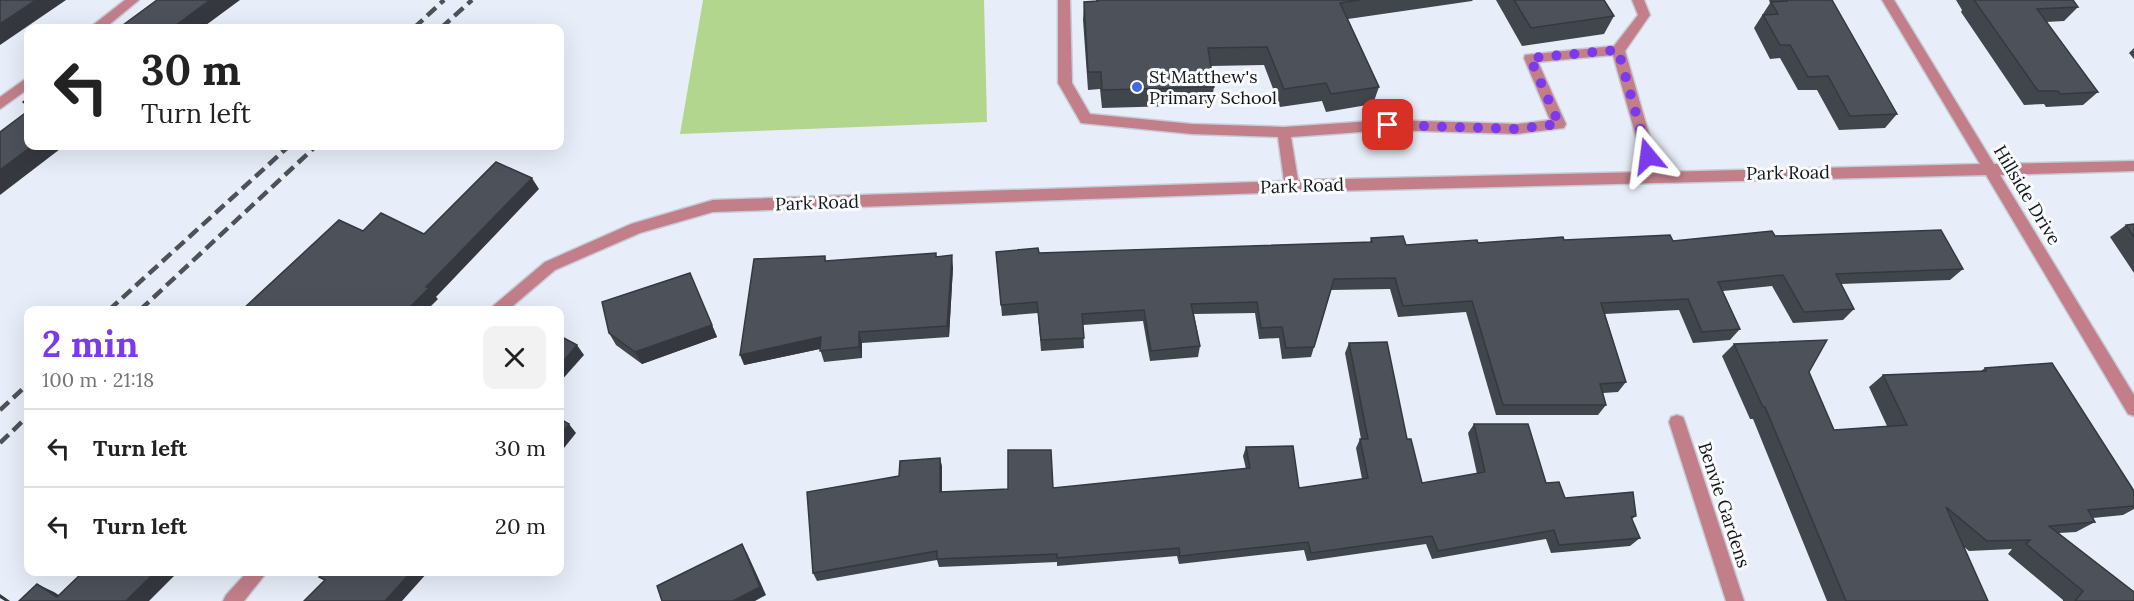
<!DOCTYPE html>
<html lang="en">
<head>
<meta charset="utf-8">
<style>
  body { margin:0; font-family:Lora,serif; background:#f2f2f2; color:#222; height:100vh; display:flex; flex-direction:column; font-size:22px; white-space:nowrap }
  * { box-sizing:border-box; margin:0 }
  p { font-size:20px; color:#767676 }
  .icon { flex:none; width:33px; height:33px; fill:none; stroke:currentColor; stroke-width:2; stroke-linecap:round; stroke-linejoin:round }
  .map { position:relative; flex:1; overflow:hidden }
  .side { position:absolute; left:24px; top:306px; width:540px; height:270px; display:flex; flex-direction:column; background:#fff; border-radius:12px; box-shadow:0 6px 24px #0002 }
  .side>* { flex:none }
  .banner { position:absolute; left:24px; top:24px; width:540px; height:126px; border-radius:12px; box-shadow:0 6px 24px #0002; background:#fff; color:#222; overflow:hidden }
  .pin { position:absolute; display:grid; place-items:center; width:51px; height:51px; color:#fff; margin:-26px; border-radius:12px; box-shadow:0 3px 9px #0006 }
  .me { position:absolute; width:66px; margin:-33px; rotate:344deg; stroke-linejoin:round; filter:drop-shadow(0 0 4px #0008) }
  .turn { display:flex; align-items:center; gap:21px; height:126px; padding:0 18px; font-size:27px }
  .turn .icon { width:78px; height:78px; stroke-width:2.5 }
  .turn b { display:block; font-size:42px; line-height:51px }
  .round { display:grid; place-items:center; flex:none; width:63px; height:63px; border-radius:12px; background:#f2f2f2 }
  .headline { display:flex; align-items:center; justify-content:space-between; height:102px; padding:0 18px }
  h1 { font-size:36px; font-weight:700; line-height:45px; color:#7c3aed }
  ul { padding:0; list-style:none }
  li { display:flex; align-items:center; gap:18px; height:78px; padding:0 18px; border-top:2px solid #e0e0e0 }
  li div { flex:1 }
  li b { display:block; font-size:22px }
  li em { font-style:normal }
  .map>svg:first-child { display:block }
  .green { fill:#b3d68e }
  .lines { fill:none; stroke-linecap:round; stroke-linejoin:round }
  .minor-casing { stroke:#c6ccd5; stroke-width:3 }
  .minor { fill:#c27f8a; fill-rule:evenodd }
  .rail { stroke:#4e5157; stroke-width:4.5; stroke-dasharray:12 6; stroke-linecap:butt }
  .wall { fill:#41464d }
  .shaded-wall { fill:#35393f }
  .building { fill:#4c515a; stroke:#35393f; stroke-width:1.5 }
  .route { stroke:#7c3aed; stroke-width:10; stroke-dasharray:0 18 }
  .poi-dot { fill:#446add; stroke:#f9fbfd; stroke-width:2 }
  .labels { text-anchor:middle; stroke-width:6; stroke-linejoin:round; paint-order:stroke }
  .poi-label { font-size:18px; fill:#15171b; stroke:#f9fbfd; text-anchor:start }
  .street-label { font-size:18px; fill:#15171b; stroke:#f9fbfd }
</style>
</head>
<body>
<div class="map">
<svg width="2134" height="601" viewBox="0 0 2134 601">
  <rect width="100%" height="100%" fill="#e8eef9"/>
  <polygon class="green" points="703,0 984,0 987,122 680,134"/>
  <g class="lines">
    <defs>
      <g id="minor">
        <polygon points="125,0 139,0 105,28 91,28 93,25"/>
        <path d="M 1058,0 L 1070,0 L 1072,83 L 1090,114 L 1192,124 L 1284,127 L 1388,120 L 1517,124 L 1550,120 L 1524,58 L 1525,55 L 1614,46 L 1638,15 L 1632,0 L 1644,0 L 1650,15 L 1625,51 L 1660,172 L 1980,164 L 1882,0 L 1894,0 L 1994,164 L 2134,161 L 2134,171 L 2000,175 L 2134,395 L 2134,416 L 2128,414 L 1986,175 L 1292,192 L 713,212 L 640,233 L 555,270 L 508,310 L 491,310 L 493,306 L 545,262 L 631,224 L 713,200 L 1284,181 L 1278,137 L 1192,134 L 1081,123 L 1058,83 ZM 1613,55 L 1646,172 L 1298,180 L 1291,137 L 1388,130 L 1517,134 L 1564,128 L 1566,124 L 1538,62 Z"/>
        <polygon points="28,77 28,89 0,109 0,97"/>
        <polygon points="1677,415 1683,417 1685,422 1744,601 1726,601 1669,422 1671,417"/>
        <polygon points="247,572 267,572 244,601 223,601 226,595"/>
      </g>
    </defs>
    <use href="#minor" class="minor-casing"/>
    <use href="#minor" class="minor"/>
    <g class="rail">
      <polyline points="414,28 444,0"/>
      <polyline points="441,28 472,0"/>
      <polyline points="109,310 289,146"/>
      <polyline points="140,310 316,146"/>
      <polyline points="0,410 28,384"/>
      <polyline points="0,443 28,416"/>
    </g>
  </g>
  <g class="wall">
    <polygon points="1096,0 1473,0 1472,1 1348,19 1379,87 1373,104 1326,112 1322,101 1280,107 1264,65 1211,66 1214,87 1211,105 1102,108 1100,89 1088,90 1083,20 1084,2 1096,1"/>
    <polygon points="1496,0 1604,0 1614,16 1604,34 1522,46"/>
    <polygon points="1769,0 1832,0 1897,114 1885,128 1839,130 1817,90 1798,90 1780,58 1770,59 1754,28 1770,3"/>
    <polygon points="1956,0 2073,0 2078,7 2064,21 2046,22 2098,92 2083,105 2046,107 2044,104 2024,105 1961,12 1962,10"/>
    <polygon points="2134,48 2134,59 2129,53"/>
    <polygon points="2134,224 2134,273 2110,237 2126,225"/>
    <polygon points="1775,236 1963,269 1950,280 1841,284 1854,309 1843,320 1793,323 1772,286 1723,291 1740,329 1730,340 1693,343 1679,310 1605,314 1626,382 1618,392 1603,393 1606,405 1598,415 1496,415 1466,312 1398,317 1390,289 1331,290 1311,357 1282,359 1279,338 1259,339 1255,313 1194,314 1200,346 1198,357 1150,361 1143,321 1083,325 1084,348 1041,351 1038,313 1002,316 996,252 1039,253 1370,242 1371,238 1406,245 1564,240 1673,241"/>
    <polygon points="825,256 826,261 936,257 953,267 949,337 862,343 862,358 824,362 820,349 744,365"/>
    <polygon points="690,273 717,337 642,364 616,345 609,333"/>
    <polygon points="1349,343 1407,439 1422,483 1477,474 1468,433 1474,424 1565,498 1636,516 1632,519 1640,538 1630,546 1551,553 1546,539 1432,559 1426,544 1307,561 1304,550 1179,564 1177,556 1057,566 1057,562 939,567 937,560 817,581 813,573 899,476 940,458 942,467 942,492 1053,488 1246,469 1243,456 1246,447 1299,488 1362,479 1356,448 1360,439 1361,439 1345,353"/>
    <polygon points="1734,344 1809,372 1834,430 1887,426 1869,387 1883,375 1981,371 1985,368 2134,491 2134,509 2123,515 2093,518 2095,522 2076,532 2059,533 2134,601 2063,601 2063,600 2008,554 2012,549 1969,551 1963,546 1988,601 1827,601 1753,419 1750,419 1722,356"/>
  </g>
  <g class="shaded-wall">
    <polygon points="36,0 66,0 0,45 0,24"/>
    <polygon points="210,0 240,0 202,28 172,28"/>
    <polygon points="32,146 64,146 0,195 0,170"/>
    <polygon points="532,178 539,189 436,297 438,299 427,310 407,310 426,287"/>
    <polygon points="952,255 953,267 949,337 947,326"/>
    <polygon points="690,273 717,337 642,364 635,352"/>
    <polygon points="859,332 862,343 862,358 859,347"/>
    <polygon points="821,337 824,348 744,365 740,355"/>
    <polygon points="577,345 584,355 560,382 560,365"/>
    <polygon points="569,424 576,433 560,453 560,435"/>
    <polygon points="940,458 942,467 942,501 940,492"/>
    <polygon points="742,544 747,553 766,595 755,601 733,601"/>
    <polygon points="155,572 178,572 149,601 126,601"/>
    <polygon points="411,572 428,572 402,601 385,601"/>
    <polygon points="37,584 54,592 68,601 57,597"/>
    <polygon points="0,594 10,601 5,601 0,598"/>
  </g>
  <g class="building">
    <polygon points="0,0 36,0 0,24"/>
    <polygon points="157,0 210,0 172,28 119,28"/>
    <polygon points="1098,0 1360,0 1340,3 1379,87 1331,94 1326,83 1284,89 1267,47 1208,48 1214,87 1102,90 1101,72 1088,72 1084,2 1098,1"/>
    <polygon points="1514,0 1604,0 1614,16 1531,28"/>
    <polygon points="1786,0 1832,0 1897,114 1850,116 1828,76 1808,77 1790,45 1780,45 1763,15 1778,14 1771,2 1787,1"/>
    <polygon points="1974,0 2073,0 2078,7 2037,9 2098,92 2060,94 2058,91 2038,91"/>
    <polygon points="28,98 28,106 23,102"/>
    <polygon points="28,111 28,146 32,146 0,170 0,132"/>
    <polygon points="496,162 532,178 426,287 429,288 407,310 242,310 339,220 363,231 381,213 424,234"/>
    <polygon points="2134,224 2134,237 2126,225"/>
    <polygon points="1941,230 1963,269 1836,274 1854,309 1804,312 1783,275 1718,282 1740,329 1702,332 1688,299 1601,303 1626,382 1600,384 1606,405 1503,405 1472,301 1403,306 1395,278 1334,279 1314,347 1286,348 1282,327 1261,328 1257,302 1191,304 1200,346 1151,351 1144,310 1082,314 1084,338 1041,340 1037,302 1001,305 996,252 1038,248 1039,253 1372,242 1371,238 1403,236 1406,245 1477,240 1478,243 1563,237 1564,240 1670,235 1673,241 1772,231 1775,236"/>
    <polygon points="936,253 936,257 952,255 947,326 859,332 859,347 820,351 821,337 740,355 754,259 825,256 825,261"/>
    <polygon points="690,273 712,325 635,352 609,333 602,302"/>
    <polygon points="560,336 577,345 560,365"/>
    <polygon points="1827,340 1809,372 1834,430 1907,425 1883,375 1986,371 1985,368 2052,363 2134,491 2134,506 2088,510 2095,522 2049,526 2134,592 2134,601 2075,601 2083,591 2026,544 2030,540 1987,541 1946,507 1988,601 1846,601 1765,407 1763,407 1734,344"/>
    <polygon points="1387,342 1407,439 1411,439 1422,483 1485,472 1474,424 1528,424 1546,483 1559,482 1565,498 1633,492 1636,516 1631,517 1640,538 1559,545 1554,530 1438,551 1432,536 1311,553 1308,542 1180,556 1179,548 1057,558 1057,554 937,559 937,551 813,573 807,492 899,476 900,461 940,458 940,492 1008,489 1008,450 1051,450 1053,488 1250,468 1246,447 1293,446 1299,488 1368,478 1360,439 1368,439 1349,343"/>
    <polygon points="560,419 569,424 560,435"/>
    <polygon points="742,544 760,587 733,601 662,601 657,586"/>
    <polygon points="83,572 155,572 126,601 19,601 37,584 57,597"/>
    <polygon points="324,572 411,572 385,601 304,601 325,580 319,577"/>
  </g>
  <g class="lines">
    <polyline class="route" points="1388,125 1517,129 1559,124 1530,58 1618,50 1648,156"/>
  </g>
  <circle class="poi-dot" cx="1137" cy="87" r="6"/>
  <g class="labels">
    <g class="poi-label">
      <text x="1149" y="83">St Matthew's<tspan x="1149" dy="21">Primary School</tspan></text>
    </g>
    <g class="street-label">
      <text transform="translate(1788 173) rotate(-1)" y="6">Park Road</text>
      <text transform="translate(1302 186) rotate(-2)" y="6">Park Road</text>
      <text transform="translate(2027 195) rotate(59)" y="6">Hillside Drive</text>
      <text transform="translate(817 203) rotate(-2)" y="6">Park Road</text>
      <text transform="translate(1724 505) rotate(72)" y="6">Benvie Gardens</text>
    </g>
  </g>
</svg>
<div class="pin" style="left:1388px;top:125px;background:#d93025"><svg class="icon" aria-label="arrive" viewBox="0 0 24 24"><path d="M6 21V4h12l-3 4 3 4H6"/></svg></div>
<svg class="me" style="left:1648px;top:156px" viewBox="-20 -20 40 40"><path d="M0-17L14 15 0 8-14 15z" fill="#7c3aed" stroke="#fff" stroke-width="4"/></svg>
<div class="banner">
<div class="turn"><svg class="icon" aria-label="left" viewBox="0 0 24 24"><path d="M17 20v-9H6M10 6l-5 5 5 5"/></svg><div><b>30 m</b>Turn left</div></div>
</div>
<section class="side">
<div class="headline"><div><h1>2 min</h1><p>100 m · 21:18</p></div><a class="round"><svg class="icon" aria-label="close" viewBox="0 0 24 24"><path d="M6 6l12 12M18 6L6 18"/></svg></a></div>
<ul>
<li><svg class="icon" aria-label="left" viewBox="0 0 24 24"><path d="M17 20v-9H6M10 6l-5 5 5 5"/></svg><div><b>Turn left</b></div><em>30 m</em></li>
<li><svg class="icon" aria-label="left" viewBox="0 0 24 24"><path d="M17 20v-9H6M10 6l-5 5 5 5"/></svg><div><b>Turn left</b></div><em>20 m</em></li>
</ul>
</section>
</div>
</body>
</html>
